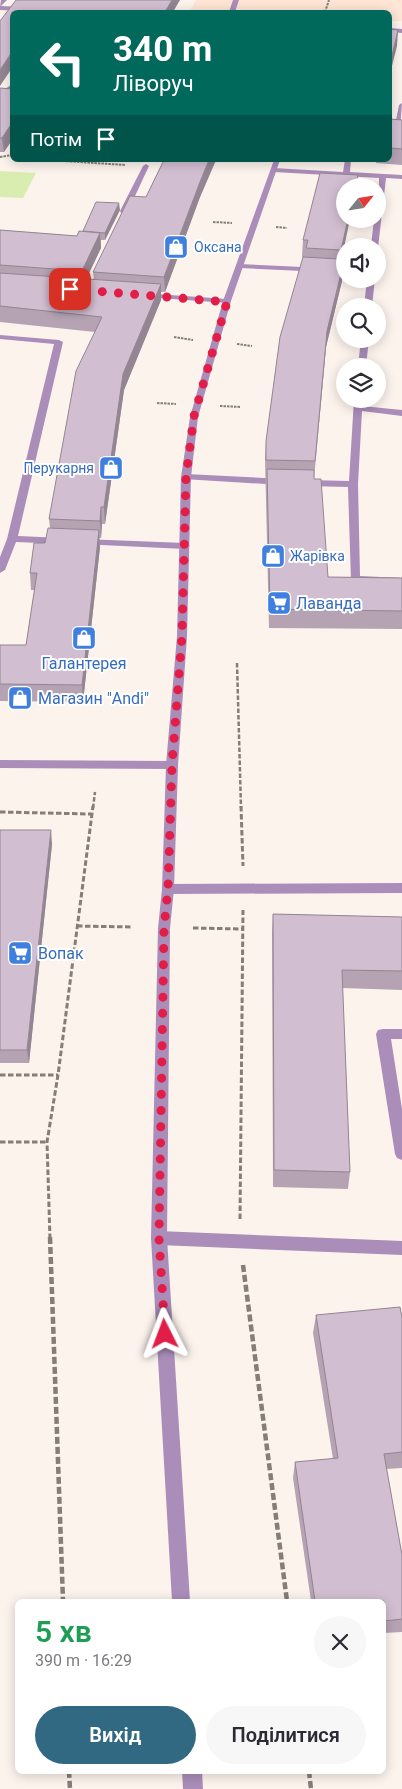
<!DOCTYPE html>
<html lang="uk">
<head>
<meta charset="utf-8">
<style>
  body { margin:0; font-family:Roboto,sans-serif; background:#f7f7f7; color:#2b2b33; height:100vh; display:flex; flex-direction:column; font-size:19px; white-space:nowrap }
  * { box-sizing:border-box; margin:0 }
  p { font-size:16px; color:#7c7c81 }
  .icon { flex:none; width:28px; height:28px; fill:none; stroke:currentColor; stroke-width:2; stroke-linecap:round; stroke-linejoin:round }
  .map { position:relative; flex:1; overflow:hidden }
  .panel { position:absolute; left:15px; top:1599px; width:371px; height:175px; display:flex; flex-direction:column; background:#fff; border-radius:8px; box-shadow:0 2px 12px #0003 }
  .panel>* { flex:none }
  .banner { position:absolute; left:10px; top:10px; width:382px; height:152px; border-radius:8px; box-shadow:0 2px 12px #0003; background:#00695c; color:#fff; overflow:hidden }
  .needle { width:32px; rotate:60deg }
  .fabs { position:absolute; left:336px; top:178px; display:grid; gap:10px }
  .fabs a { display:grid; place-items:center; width:50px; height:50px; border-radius:50%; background:#fff; box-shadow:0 2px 12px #0003; font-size:25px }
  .pin { position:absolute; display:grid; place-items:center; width:42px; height:42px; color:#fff; margin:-21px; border-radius:10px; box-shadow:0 2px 8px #0006 }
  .me { position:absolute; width:55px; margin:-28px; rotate:357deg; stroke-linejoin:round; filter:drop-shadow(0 0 4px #0008) }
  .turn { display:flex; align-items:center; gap:18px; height:105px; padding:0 20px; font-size:22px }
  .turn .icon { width:65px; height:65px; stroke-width:2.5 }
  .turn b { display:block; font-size:35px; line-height:42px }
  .then { display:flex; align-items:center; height:48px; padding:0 20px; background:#0003; gap:10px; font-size:19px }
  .round { display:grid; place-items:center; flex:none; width:52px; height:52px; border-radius:26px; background:#f7f7f7 }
  .headline { display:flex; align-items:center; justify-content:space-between; height:85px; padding:0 20px }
  h1 { font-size:30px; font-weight:600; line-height:38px; color:#1e9e55 }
  .action { display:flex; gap:10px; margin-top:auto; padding:10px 20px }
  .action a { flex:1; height:58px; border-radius:30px; background:#316983; color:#fff; font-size:20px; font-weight:600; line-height:58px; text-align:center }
  .action a+a { background:#f7f7f7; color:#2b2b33 }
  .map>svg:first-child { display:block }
  .built { fill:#fee5d5 }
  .green { fill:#d9edb1 }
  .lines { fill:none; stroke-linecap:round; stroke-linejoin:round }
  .path-far3 { stroke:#867d77; stroke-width:2; stroke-dasharray:2.5 1; stroke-linecap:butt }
  .path-far2 { stroke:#867d77; stroke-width:2.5; stroke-dasharray:4.5 2; stroke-linecap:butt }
  .path-far1 { stroke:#867d77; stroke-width:3; stroke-dasharray:5.5 2.5; stroke-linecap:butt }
  .path { stroke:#867d77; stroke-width:4.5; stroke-dasharray:7 3; stroke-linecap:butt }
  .service { fill:#aa8db9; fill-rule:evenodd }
  .minor { fill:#aa8db9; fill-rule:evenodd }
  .tertiary { fill:#aa8db9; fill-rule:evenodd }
  .wall { fill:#b5a3b4 }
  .shaded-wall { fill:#938592 }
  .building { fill:#d2bed1; stroke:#938592 }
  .route { stroke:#e11d48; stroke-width:9; stroke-dasharray:0 16.2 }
  .labels { text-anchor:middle; stroke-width:4; stroke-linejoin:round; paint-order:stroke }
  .far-shop-label { font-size:14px; fill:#366cbe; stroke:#fff; text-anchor:start }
  .shop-label { font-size:16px; fill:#366cbe; stroke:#fff; text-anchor:start }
</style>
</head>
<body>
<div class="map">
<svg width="402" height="1789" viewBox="0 0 402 1789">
  <rect width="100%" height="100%" fill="#fdf3ed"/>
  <polygon class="built" points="196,0 402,0 402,21 390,21 390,12 190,11"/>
  <polygon class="green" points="0,171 36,173 23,198 0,197"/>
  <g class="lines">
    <g class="path-far3">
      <polyline points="325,12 329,0"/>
      <polyline points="0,157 12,155"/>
      <polyline points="49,160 125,165"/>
      <polyline points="213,222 232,223"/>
      <polyline points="276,227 287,228"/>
      <polyline points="174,337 193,340"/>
      <polyline points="237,344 252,346"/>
      <polyline points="157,403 176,404"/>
      <polyline points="220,406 241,407"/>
    </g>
    <g class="path-far2">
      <polyline points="237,663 241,808"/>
      <polyline points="93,808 95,792"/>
    </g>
    <g class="path-far1">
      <polyline points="241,806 243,866"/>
      <polyline points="0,812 91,814"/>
      <polyline points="77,926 132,927"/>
      <polyline points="193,928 243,929"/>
      <polyline points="0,1075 58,1075"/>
      <polyline points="0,1142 47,1142"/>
      <polyline points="240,1219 243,910"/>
      <polyline points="50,1239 47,1142 58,1075 93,806"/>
    </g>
    <g class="path">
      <polyline points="50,1237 63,1601"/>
      <polyline points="243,1265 287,1601"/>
      <polyline points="69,1771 70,1789"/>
      <polyline points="309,1771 311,1789"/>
    </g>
    <g class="service">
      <polygon points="233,0 239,0 235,12 229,12"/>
      <polygon points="12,84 12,89 0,98 0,93"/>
      <polygon points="402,103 400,130 397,132 394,130 399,105"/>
      <polygon points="345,160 351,160 350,172 402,175 402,179 386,178 378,248 371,246 374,219 378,219 379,178 274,172 271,170 274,168 343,172"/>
      <polygon points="146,164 149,166 128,211 121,213 120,211 143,166"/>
      <polygon points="238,264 345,269 345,273 241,268 238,268"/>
      <polygon points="367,279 375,279 372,306 364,306"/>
      <polygon points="0,335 59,340 63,342 18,536 63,538 68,541 63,544 16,542 5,570 0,573 0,557 7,539 54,344 0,339"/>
      <polygon points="361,339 369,339 366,366 358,366"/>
      <polygon points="354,399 362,399 362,406 402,410 402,416 362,411 358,484 360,576 402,578 402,584 351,581 348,487 306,486 301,483 306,480 349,481"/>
      <polygon points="186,474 283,479 288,482 283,485 183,479 183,475"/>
      <polygon points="83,539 185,543 190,546 185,549 80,544 78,542"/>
      <polygon points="402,883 402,893 168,894 164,892 162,889 164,886 168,884"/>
      <polygon points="383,1029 402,1029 402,1039 391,1039 402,1109 402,1160 397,1158 395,1154 376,1034 378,1030"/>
      <polygon points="159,1231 402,1241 402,1255 159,1245 154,1243 151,1238 154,1233"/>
    </g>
    <g class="minor">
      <polygon points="1,0 7,0 0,7"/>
      <polygon points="390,28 402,29 402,33 390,32"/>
      <polygon points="142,293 227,299 231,301 227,303 145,297 142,297"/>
      <polygon points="0,760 172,761 178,765 172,769 0,768"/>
    </g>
    <g class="tertiary">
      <polygon points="0,6 25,7 28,9 25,11 0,10"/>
      <polygon points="274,160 280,160 231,301 198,417 191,477 187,636 178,765 174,889 170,928 167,1238 190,1601 172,1601 151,1238 158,928 162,889 166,765 177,636 181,477 190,417 223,301"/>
      <polygon points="182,1771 202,1771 203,1789 183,1789"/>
    </g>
  </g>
  <g class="wall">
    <polygon points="0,88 12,89 12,140 4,152 0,152"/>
    <polygon points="390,119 402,120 402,165 376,163 376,160 390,160"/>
    <polygon points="164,160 216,160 200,197 165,292 161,292 161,300 124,390 105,524 102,524 101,538 99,538 100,547 83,702 0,701 0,645 26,645 35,590 31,590 30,573 45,543 50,528 49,519 95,332 0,322 0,230 77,236 83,231 120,210 105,240 101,240 101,248 86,279 94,280 93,272 146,197"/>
    <polygon points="358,175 340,265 342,281 326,347 314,479 328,577 402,578 402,629 269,628 265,458 266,441 303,257 302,257 303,240"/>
    <polygon points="0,830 52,844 29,1063 0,1063"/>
    <polygon points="273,914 402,917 402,990 342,988 350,1172 348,1189 273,1187 272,932"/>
    <polygon points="316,1315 402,1318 402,1468 386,1469 402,1555 402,1632 384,1633 384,1601 311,1601 293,1478 295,1462 333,1459 313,1333"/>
  </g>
  <g class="shaded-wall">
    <polygon points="172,0 180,0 173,12 165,12"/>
    <polygon points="398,30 397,46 390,74 390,64"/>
    <polygon points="12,52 12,68 0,86 0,70"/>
    <polygon points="12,123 12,140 4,152 2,138"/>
    <polygon points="209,160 216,160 200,197 165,292 164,277 200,182"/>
    <polygon points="119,203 120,210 105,240 105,233"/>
    <polygon points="348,219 350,219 340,267 341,250"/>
    <polygon points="100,233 101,248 83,286 82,271"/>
    <polygon points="343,265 342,281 326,347 314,478 327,331"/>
    <polygon points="161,284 161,300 124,390 105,524 104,507 123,374"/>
    <polygon points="101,507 102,524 101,538 100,521"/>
    <polygon points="99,530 100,547 83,702 82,685"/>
    <polygon points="51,830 52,844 29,1063 27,1050"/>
  </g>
  <g class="building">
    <polygon points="16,0 172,0 165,12 12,12 12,52 0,70 0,21"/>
    <polygon points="390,29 398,30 390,64"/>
    <polygon points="0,88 12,89 12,123 2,138 0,138"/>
    <polygon points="390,119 402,120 402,149 390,148"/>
    <polygon points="164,160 209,160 200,182 164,277 93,272 130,196 146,197"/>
    <polygon points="320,173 358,175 355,186 345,186 345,219 348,219 341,250 306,248 308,240 303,240"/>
    <polygon points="96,202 119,203 105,233 83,231"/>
    <polygon points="0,230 77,236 79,231 100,233 82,271 0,265"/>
    <polygon points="303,257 340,259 338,265 343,265 327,331 315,461 266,460 266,441 280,337"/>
    <polygon points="0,273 161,284 123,374 104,507 101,507 100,521 49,519 76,371 102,317 0,306"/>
    <polygon points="267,469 314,470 314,479 321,479 328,577 402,578 402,611 270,609"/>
    <polygon points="48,528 99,530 82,685 0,684 0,645 26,645 37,573 30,573 34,543 45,543"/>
    <polygon points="0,830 51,830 27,1050 0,1050"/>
    <polygon points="273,914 402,917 402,971 342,970 350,1172 274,1170"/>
    <polygon points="400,1307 402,1318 402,1452 384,1454 402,1555 402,1619 384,1621 384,1601 315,1601 295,1462 338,1458 316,1315"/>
  </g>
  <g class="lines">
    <polyline class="route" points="70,289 227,302 194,416 186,477 182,636 172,765 168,889 164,928 159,1238 165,1334"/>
  </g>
  <defs>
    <symbol id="shop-square" viewBox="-11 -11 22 22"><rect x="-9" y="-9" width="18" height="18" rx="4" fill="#3f7fe0" stroke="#fff"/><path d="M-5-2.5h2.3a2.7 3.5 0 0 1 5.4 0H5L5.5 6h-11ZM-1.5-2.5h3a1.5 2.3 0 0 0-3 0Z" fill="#fff"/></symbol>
    <symbol id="supermarket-square" viewBox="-11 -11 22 22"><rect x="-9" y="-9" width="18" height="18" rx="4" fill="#3f7fe0" stroke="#fff"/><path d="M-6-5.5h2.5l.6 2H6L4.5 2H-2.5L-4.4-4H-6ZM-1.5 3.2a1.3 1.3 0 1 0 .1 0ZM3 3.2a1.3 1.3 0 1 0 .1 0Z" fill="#fff"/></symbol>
  </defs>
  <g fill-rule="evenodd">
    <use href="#shop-square" x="162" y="233" width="28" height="28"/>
    <use href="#shop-square" x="97" y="454" width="28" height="28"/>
    <use href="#shop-square" x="259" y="542" width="28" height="28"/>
    <use href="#supermarket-square" x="265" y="589" width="28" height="28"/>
    <use href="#shop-square" x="70" y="624" width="28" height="28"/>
    <use href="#shop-square" x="6" y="684" width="28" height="28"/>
    <use href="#supermarket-square" x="6" y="939" width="28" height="28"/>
  </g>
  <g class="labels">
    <g class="far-shop-label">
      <text x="194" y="252">Оксана</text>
      <text x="94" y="473" text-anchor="end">Перукарня</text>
      <text x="290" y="561">Жарівка</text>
    </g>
    <g class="shop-label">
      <text x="296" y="609">Лаванда</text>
      <text x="84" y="669" text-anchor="middle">Галантерея</text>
      <text x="38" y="704">Магазин "Andi"</text>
      <text x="38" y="959">Вопак</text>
    </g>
  </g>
</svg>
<div class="fabs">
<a><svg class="needle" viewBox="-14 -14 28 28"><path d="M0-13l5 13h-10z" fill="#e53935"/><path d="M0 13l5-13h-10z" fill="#7c7c81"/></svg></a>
<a><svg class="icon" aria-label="sound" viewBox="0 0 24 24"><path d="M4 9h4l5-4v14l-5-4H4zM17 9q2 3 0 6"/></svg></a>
<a><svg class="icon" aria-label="search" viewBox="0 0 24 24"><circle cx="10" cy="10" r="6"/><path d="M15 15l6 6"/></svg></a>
<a><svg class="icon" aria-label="layers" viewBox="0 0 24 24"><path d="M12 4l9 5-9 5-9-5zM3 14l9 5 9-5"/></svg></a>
</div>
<div class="pin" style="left:70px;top:289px;background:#d93025"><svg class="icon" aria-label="arrive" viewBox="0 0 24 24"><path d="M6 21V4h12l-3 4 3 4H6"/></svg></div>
<svg class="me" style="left:165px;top:1334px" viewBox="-20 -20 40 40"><path d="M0-17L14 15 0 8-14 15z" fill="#e11d48" stroke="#fff" stroke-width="4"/></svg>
<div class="banner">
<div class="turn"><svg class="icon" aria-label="left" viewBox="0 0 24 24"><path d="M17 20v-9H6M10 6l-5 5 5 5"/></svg><div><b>340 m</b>Ліворуч</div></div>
<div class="then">Потім<svg class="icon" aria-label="arrive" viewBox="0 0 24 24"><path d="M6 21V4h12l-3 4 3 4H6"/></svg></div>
</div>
<section class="panel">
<div class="headline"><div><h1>5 хв</h1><p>390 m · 16:29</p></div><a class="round"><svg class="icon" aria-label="close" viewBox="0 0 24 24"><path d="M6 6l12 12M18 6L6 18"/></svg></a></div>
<div class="action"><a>Вихід</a><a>Поділитися</a></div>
</section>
</div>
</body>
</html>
